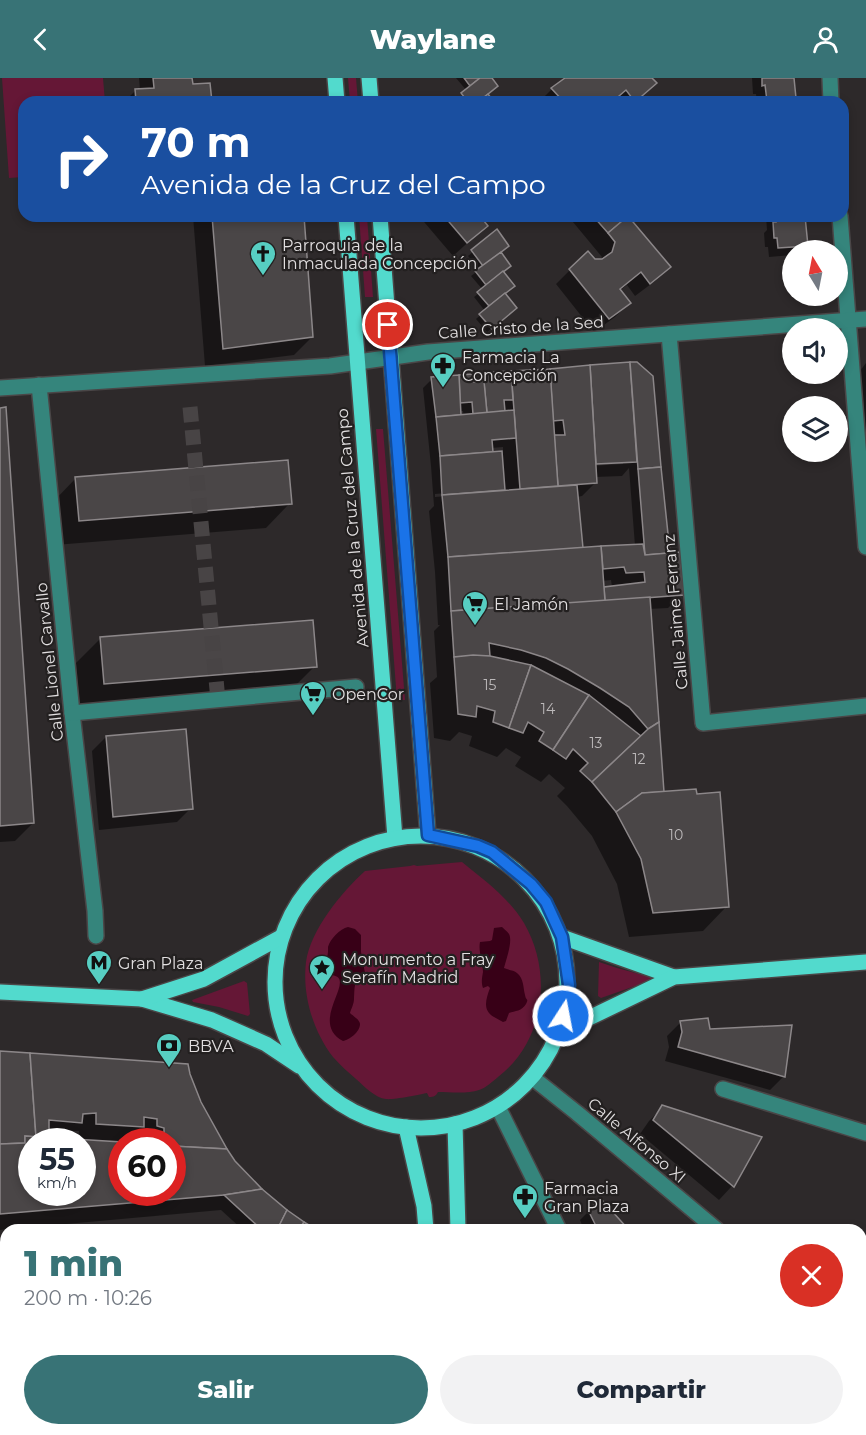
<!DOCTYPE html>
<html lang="es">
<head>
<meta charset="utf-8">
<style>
  body { margin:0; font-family:Montserrat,sans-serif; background:#f2f2f3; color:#1f2937; height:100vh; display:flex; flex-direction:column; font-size:22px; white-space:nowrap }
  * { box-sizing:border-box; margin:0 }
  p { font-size:20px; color:#747a83 }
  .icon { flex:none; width:33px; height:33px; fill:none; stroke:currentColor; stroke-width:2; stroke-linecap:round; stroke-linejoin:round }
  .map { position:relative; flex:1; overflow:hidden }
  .drawer { position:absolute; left:0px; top:1146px; width:867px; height:212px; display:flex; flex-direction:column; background:#fff; border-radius:18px 18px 0 0; box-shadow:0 3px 9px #0003 }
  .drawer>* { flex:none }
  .hud { position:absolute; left:18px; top:18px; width:831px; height:126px; border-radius:18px; box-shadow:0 3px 9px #0003; background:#1a4fa0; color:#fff; overflow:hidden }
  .needle { width:39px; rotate:350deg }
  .buttons { position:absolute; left:782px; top:162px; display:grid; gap:12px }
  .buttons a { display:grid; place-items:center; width:66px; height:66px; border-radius:50%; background:#fff; box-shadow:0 3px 9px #0003; font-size:30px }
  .speed { position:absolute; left:18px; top:1050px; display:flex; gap:12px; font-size:30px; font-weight:700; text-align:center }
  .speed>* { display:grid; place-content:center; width:78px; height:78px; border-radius:50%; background:#fff; box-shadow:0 3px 9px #0003; line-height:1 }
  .speed small { font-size:15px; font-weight:400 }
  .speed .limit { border:9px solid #d22; background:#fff; color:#111 }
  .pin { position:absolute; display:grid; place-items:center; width:51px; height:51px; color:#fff; margin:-26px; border:3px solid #fff; border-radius:50%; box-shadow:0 2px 6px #0007 }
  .me { position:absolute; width:66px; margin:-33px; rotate:11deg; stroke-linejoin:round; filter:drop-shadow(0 0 4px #0008) }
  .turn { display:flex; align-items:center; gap:21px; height:126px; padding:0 24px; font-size:27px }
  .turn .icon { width:78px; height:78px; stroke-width:2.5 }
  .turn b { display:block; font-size:42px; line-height:51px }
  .round { display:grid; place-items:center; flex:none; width:63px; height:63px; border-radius:32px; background:#f2f2f3 }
  .overview { display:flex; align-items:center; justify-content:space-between; height:102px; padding:0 24px }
  h1 { font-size:36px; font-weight:800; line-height:45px; color:#387376 }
  .primary-button { display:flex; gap:12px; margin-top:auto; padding:12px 24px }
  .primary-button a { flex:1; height:69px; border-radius:36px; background:#387376; color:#fff; font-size:24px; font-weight:800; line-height:69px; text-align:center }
  .primary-button a+a { background:#f2f2f3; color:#1f2937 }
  header { display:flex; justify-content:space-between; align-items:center; height:78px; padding:0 24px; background:#387376; color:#fff; font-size:27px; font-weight:800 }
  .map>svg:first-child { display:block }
  .green { fill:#651736 }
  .water { fill:#380017 }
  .shadow { fill:#0007; fill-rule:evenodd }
  .building { fill:#4a4647; stroke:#8c8789; stroke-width:1.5; fill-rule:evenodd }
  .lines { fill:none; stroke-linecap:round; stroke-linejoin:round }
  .minor-tunnel { stroke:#484445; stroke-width:15; stroke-dasharray:15 8; stroke-linecap:butt }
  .minor-casing { stroke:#4a4647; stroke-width:18 }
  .major-casing { stroke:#4a4647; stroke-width:18 }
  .minor { stroke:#35857c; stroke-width:15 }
  .major { stroke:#52dacd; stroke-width:15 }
  .route-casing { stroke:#114b97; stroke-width:15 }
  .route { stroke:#1a73e8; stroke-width:10 }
  .labels { text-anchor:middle; stroke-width:4.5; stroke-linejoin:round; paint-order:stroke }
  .number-label { font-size:14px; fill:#bcb9ba }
  .poi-label { font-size:16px; fill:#e2dfe0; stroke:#232020; text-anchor:start }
  .street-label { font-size:16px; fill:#e2dfe0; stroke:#232020 }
</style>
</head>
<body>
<header><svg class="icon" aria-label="back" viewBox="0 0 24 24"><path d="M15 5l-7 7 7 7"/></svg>Waylane<svg class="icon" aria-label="person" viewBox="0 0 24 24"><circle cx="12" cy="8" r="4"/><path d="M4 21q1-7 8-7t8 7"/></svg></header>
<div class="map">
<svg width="866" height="1357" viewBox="0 0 866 1357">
  <rect width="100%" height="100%" fill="#2d292a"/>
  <g class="green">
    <polygon points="2,0 103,0 105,24 24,24 24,99 9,100"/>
    <polygon points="348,0 356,0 358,24 350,24"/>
    <polygon points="359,138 367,138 373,219 365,219"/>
    <polygon points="376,351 383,351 405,622 397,622"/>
    <path d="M 462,784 C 484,802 509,820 524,845 C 553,895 545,963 498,999 C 493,1003 486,1010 479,1012 C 468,1016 450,1014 438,1014 C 436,1018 434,1019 429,1019 L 427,1015 C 418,1017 393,1022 386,1021 C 375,1020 364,1008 356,1001 C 348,994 340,987 333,979 C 313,953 302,917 306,884 C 311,851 341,815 365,793 L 410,788 L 414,787 L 417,788 Z"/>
    <polygon points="599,884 617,890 654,900 655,901 601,920 598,918"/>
    <polygon points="244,903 247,905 250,936 248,938 219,929 193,924 192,922"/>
  </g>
  <g class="water">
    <path d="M 348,849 L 355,851 L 361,857 L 361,874 L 365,895 C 353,903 355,908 354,921 C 354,926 351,931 350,935 C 353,938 360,942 360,946 C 360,954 349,962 343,963 C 306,943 362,897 329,897 C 324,886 327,884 328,874 C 328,872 328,871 328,869 C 330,861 340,851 348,849 Z"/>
    <path d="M 502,849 C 503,850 508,854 509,856 C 513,863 506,882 504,890 C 508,892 514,892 517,895 C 524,901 523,909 525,917 C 526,923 529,920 526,926 C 522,933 515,933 509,935 L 506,943 L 503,944 C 500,942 497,941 494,939 C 482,932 486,921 490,910 L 488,908 L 483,910 C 481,904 482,900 483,894 C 483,884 478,873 480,864 L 490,863 L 492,862 L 494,850 Z"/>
  </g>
  <g class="shadow">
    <polygon points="139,0 191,0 191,8 210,24 124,24 136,12 140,12"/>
    <polygon points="456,0 490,0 486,16 492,24 461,24 458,21 467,13"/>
    <polygon points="567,0 650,0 655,5 635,24 539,24 552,11"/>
    <polygon points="752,0 793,0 795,24 757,24 756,16 753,16"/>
    <polygon points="193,138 303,138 312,259 294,277 205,288"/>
    <polygon points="419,138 478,138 486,148 453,178"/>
    <polygon points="487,138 499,138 492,144"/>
    <polygon points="568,138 626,138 669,189 655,203 635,218 627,207 619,213 629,225 615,239 594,254 556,206 570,192 594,182 601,183 602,179"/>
    <polygon points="766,138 804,138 806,167 801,172 792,172 792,177 769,179 768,169 765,169 764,155 767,152"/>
    <polygon points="497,154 504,216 511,235 487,254 476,241 485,233 474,219 483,212 471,198 479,192 468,178"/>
    <path d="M 636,285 L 668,477 L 682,516 L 668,530 L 649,531 L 663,715 L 727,828 L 703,853 L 629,859 L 617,806 L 592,758 L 567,728 L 557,718 L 565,710 L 549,696 L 541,704 L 515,688 L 521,679 L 506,670 L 497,679 L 469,668 L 472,658 L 459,654 L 450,663 L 434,660 L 430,605 L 437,599 L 434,553 L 440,547 L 438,547 L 435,494 L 429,433 L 434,428 L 431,388 L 423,310 L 432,301 L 473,305 L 476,305 L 484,296 ZM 459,333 L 463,333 L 464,339 L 459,339 ZM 503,369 L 503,375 L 491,376 L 491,370 ZM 623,383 L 623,386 L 589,388 L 588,385 ZM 629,390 L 635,468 L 582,471 L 577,419 L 582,418 L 596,404 L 595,399 L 622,398 ZM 495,411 L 495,414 L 435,419 L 435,416 ZM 611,502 L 612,509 L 603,510 L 602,503 Z"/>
    <polygon points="866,285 866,367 860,293"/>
    <polygon points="0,331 33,745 15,763 0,764"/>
    <polygon points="76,400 290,425 266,450 55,467 52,425"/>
    <polygon points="101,560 315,588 290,613 80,629 76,585"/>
    <polygon points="106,659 191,730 177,744 99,752 92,673"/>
    <polygon points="681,944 708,953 784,998 770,1012 665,983 669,969 667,958"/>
    <path d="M 0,974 L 189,997 L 206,1039 L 234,1084 L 261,1112 L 287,1133 L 314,1152 L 243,1152 L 221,1132 L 0,1152 ZM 72,1053 L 79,1053 L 78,1063 L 62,1062 ZM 133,1057 L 140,1058 L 139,1064 L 172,1064 L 172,1114 L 122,1114 L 122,1064 L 127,1064 ZM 32,1064 L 82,1064 L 82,1114 L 32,1114 Z"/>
    <polygon points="663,1029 760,1060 732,1108 719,1122 640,1056 649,1043"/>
    <polygon points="589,1133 627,1152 584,1152 580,1142"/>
    <polygon points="212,1352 396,1352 396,1357 213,1357"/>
    <polygon points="505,1352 555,1352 535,1357 505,1357"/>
  </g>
  <g class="building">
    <polygon points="153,0 192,0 193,6 210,5 212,24 136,24 135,11 154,10"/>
    <polygon points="464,0 480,0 470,8"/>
    <polygon points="480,0 492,0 498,8 478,24 468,24 461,15"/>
    <polygon points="565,0 652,0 657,5 635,24 626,12 612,24 564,24 551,10"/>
    <polygon points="762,0 794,0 796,20 767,23 765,7 762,8"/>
    <polygon points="488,16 494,24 478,24"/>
    <polygon points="796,20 796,24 767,24 767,23"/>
    <polygon points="212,138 304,138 313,259 223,271"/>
    <polygon points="444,138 480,138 488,148 467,165"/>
    <polygon points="593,138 628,138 608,155"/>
    <polygon points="628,138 671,189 650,206 641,194 620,211 631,225 609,241 569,191 588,173 595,181 602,181 612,174 615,164 608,155"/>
    <polygon points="776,138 805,138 808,168 778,170 777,160 774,160 773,144 776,144"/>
    <polygon points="497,151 509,168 483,188 471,172"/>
    <polygon points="501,174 511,188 486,207 475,193"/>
    <polygon points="503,193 515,208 489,228 477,214"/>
    <polygon points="505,215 517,230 492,251 479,236"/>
    <polygon points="630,284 637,384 596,386 590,287"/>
    <polygon points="630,284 637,284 653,298 661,389 638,391"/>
    <polygon points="590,287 597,405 558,408 554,357 565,357 563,342 553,343 550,291"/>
    <polygon points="550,291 558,408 520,411 511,293"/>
    <polygon points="511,293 513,322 504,322 505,333 487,335 483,295"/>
    <polygon points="473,296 474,304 484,303 487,335 473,336 472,324 460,325 459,297"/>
    <polygon points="459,297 461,337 436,339 431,299"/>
    <polygon points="6,329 34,745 0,748 0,330"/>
    <polygon points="514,332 516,360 492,362 493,374 440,378 436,339"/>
    <polygon points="502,373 505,412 442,417 440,378"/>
    <polygon points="288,382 292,426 79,443 75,399"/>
    <polygon points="661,389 670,475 645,477 638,391"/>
    <polygon points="577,407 583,470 448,479 442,417"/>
    <polygon points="643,466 645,477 680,474 684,517 605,523 604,509 645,504 644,494 626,495 624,489 603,491 601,468"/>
    <polygon points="601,468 605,523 451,533 448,479"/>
    <polygon points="650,519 659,644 648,651 629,629 600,610 568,591 546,580 521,572 489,565 490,578 454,579 451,533"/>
    <polygon points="313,542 317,589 104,606 100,559"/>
    <polygon points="473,577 490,578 531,587 509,650 493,644 495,633 477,628 476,639 458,636 454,579"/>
    <polygon points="531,587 589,617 553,672 539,663 544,654 528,644 523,655 509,650"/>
    <polygon points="589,617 641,658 592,704 580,693 588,685 573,671 566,681 553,672"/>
    <polygon points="659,644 664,714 642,715 616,734 592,704 648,651"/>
    <polygon points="186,651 193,731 113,739 106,658"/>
    <polygon points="696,711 697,716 720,714 729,829 653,835 641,781 616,734 642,715"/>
    <polygon points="708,940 710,951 792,947 785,999 678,969 682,954 680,943"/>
    <polygon points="0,973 30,975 36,1059 25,1058 25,1065 0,1066"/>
    <polygon points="30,975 188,986 190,996 201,1024 227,1071 172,1068 172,1064 164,1064 164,1050 157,1048 157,1041 144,1039 144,1049 96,1046 96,1035 83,1036 82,1045 49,1042 49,1060 36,1059"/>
    <polygon points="662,1027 762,1059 734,1109 653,1042"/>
    <path d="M 25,1058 L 122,1064 L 122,1114 L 172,1114 L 172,1068 L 227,1071 L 235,1083 L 262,1111 L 224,1117 L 0,1136 L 0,1066 L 25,1065 ZM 32,1064 L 82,1064 L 82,1114 L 32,1114 Z"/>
    <polygon points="262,1111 287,1132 277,1152 262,1152 224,1117"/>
    <polygon points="601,1121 629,1152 598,1152 588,1132"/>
    <polygon points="287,1132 304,1144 299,1152 277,1152"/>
    <polygon points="304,1144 317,1152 299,1152"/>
    <polygon points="222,1352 299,1352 300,1357 222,1357"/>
    <polygon points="299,1352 398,1352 398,1357 300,1357"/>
    <polygon points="515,1352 534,1352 515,1357"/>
  </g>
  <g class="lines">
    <polyline class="minor-tunnel" points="190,329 218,622"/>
    <defs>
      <g id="minor">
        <polyline points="830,0 831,24"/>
        <polyline points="840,138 866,469"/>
        <polyline points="669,256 703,645 866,628"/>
        <polyline points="39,307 72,635 95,833 96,858"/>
        <polyline points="0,310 330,288 428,274 866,241"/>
        <polyline points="72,635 356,609"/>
        <polyline points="533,1000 577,1035 717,1152"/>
        <polyline points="723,1011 866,1055"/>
        <polyline points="498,1029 559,1152"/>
        <polyline points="861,1244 866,1236"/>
        <polyline points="0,1271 6,1271"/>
        <polyline points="861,1273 866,1277"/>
        <polyline points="203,1352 203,1357"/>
        <polyline points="660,1352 663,1357"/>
        <polyline points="738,1357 747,1352"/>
      </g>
      <g id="major">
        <polyline points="335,0 337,24"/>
        <polyline points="369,0 371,24"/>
        <polyline points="346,138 395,760"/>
        <polyline points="380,138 428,757"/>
        <circle cx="421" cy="904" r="146"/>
        <polyline points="562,859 674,899"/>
        <polyline points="0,914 142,921 212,942 266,966 299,988"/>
        <polyline points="142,921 204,901 281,859"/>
        <polyline points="560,954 674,899 866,884"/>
        <polyline points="455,1046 458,1152"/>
        <polyline points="406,1049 424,1128 426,1152"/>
        <polyline points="442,1352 443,1357"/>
        <polyline points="474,1352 474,1357"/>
      </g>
    </defs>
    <use href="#minor" class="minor-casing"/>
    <use href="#major" class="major-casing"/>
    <use href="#minor" class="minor"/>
    <use href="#major" class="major"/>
  </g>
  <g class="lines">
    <defs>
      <polyline id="route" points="388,247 428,757 478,768 492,774 531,806 546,824 562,859 569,907 563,938"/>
    </defs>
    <use href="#route" class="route-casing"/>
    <use href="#route" class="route"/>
  </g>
  <defs>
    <symbol id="church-pin" viewBox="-11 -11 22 30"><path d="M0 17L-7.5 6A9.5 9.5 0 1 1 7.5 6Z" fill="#57cec2" stroke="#232020"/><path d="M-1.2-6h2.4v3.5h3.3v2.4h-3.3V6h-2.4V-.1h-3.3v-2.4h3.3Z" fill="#111"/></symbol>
    <symbol id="pharmacy-pin" viewBox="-11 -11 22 30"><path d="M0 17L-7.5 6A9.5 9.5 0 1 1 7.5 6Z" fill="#57cec2" stroke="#232020"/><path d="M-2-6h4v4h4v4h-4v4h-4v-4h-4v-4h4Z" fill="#111"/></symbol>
    <symbol id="supermarket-pin" viewBox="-11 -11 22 30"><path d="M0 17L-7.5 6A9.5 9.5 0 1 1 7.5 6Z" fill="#57cec2" stroke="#232020"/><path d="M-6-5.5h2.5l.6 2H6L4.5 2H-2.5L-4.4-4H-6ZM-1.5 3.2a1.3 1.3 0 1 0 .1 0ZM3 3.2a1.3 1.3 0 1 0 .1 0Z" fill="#111"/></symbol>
    <symbol id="metro-pin" viewBox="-11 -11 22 30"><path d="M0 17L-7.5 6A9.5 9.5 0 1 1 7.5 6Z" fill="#57cec2" stroke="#232020"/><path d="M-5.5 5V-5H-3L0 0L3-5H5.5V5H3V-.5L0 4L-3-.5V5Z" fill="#111"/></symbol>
    <symbol id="sight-pin" viewBox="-11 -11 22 30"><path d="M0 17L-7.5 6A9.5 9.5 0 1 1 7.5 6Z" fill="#57cec2" stroke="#232020"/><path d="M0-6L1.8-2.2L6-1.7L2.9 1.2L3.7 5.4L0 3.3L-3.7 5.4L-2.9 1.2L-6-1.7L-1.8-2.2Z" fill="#111"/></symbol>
    <symbol id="bank-pin" viewBox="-11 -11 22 30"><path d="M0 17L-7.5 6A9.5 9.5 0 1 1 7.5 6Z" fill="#57cec2" stroke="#232020"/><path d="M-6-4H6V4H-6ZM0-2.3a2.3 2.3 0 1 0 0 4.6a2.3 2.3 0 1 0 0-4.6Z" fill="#111"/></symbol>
  </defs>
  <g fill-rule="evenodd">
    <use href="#church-pin" x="248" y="161" width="30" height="40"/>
    <use href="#pharmacy-pin" x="428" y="273" width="30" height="40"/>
    <use href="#supermarket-pin" x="460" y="511" width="30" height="40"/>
    <use href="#supermarket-pin" x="298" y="601" width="30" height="40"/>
    <use href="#metro-pin" x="84" y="870" width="30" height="40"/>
    <use href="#sight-pin" x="307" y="875" width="30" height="40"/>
    <use href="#bank-pin" x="154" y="953" width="30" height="40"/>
    <use href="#pharmacy-pin" x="510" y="1104" width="30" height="40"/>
  </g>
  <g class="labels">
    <g class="number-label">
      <text x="490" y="612">15</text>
      <text x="548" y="636">14</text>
      <text x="596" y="670">13</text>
      <text x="639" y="686">12</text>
      <text x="676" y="762">10</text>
    </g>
    <g class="poi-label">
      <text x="282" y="173">Parroquia de la<tspan x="282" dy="18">Inmaculada Concepción</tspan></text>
      <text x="462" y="285">Farmacia La<tspan x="462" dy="18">Concepción</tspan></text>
      <text x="494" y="532">El Jamón</text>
      <text x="332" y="622">OpenCor</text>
      <text x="342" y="887">Monumento a Fray<tspan x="342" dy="18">Serafín Madrid</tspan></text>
      <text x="118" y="891">Gran Plaza</text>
      <text x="188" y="974">BBVA</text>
      <text x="544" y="1116">Farmacia<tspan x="544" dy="18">Gran Plaza</tspan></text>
    </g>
    <g class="street-label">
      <text transform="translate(521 249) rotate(-4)" y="6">Calle Cristo de la Sed</text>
      <text transform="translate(352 450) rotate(-95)" y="6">Avenida de la Cruz del Campo</text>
      <text transform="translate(675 534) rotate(-95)" y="6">Calle Jaime Ferranz</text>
      <text transform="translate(49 584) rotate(-96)" y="6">Calle Lionel Carvallo</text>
      <text transform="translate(637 1062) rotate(40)" y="6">Calle Alfonso XI</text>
    </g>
  </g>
</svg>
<div class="buttons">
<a><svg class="needle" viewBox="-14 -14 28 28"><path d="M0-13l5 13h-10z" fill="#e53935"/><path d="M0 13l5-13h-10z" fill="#747a83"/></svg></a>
<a><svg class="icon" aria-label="sound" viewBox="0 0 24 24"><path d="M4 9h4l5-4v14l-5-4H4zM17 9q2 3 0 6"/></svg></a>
<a><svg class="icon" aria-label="layers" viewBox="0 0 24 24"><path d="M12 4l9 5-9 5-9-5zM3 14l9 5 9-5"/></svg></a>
</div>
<div class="speed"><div>55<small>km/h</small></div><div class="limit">60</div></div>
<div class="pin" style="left:388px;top:247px;background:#d93025"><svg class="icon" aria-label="arrive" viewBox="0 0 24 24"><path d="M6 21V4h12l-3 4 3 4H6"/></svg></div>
<svg class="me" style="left:563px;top:938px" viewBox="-20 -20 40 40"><circle r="17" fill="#1a73e8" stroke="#fff" stroke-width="3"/><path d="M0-11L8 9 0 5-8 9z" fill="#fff"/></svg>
<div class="hud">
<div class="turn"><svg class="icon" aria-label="right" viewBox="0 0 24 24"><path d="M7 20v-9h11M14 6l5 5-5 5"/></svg><div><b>70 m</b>Avenida de la Cruz del Campo</div></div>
</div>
<section class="drawer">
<div class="overview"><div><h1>1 min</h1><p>200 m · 10:26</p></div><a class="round" style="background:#d93025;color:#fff"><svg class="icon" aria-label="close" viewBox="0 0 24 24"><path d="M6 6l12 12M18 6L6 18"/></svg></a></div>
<div class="primary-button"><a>Salir</a><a>Compartir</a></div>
</section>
</div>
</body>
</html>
